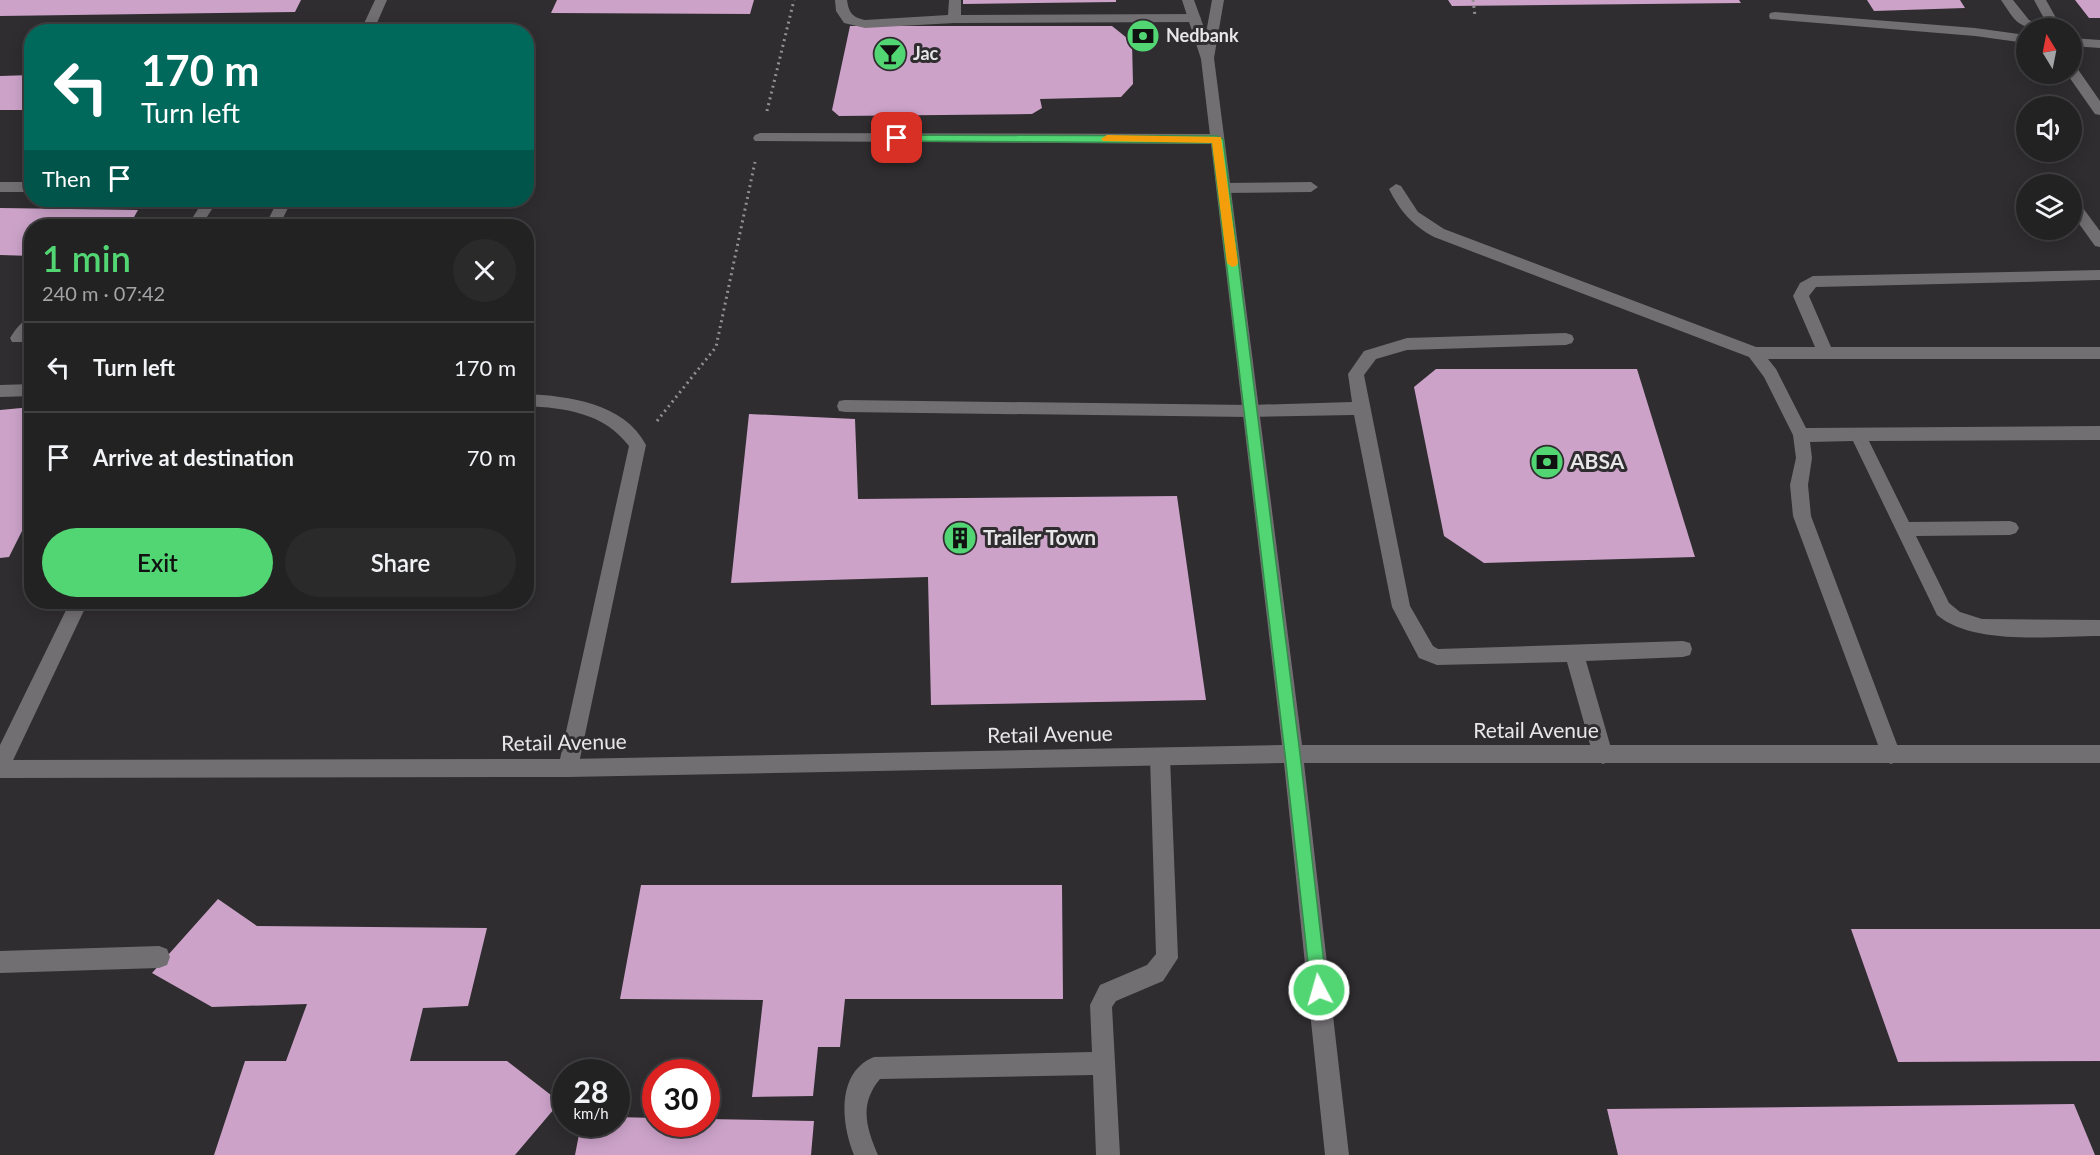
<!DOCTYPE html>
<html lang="en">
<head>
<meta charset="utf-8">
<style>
  body { margin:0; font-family:Lato,sans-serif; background:#2b2a2b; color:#f1f3f6; height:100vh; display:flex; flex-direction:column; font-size:22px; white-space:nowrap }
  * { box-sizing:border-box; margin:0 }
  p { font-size:20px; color:#a3a4a6 }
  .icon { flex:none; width:33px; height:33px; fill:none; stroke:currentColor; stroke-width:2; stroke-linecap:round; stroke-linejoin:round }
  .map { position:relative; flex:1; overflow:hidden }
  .sheet { position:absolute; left:24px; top:219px; width:510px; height:390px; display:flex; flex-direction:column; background:#232223; border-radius:24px; box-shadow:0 3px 15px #0003,0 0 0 2px #403f41 }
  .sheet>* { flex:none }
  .top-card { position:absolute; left:24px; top:24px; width:510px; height:183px; border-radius:24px; box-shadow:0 3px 15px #0003,0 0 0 2px #403f41; background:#00695c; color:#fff; overflow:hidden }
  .needle { width:39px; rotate:350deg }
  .tools { position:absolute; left:2016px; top:18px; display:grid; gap:12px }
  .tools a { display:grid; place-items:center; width:66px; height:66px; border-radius:50%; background:#232223; box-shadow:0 3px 15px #0003,0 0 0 2px #403f41; font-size:30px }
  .speed { position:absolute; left:552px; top:1059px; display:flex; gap:12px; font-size:30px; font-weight:700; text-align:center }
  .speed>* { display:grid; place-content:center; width:78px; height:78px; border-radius:50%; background:#232223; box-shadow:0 3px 15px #0003,0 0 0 2px #403f41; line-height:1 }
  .speed small { font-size:15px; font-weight:400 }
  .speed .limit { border:9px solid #d22; background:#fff; color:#111 }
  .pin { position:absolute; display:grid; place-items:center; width:51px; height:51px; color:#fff; margin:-26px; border-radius:12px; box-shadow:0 3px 9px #0006 }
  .me { position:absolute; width:66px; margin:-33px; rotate:354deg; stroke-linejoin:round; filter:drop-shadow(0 0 4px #0008) }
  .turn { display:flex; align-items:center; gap:21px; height:126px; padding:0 18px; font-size:27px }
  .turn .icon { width:78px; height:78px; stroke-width:2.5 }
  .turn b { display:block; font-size:42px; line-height:51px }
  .then { display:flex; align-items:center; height:57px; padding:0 18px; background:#0003; gap:12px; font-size:22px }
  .round { display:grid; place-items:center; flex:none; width:63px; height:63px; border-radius:32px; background:#2b2a2b }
  .head { display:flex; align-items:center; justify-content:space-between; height:102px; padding:0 18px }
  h1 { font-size:36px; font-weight:600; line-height:45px; color:#52d673 }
  .cta { display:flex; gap:12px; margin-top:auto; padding:12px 18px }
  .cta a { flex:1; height:69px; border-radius:36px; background:#52d673; color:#111; font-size:24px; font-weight:600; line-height:69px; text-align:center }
  .cta a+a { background:#2b2a2b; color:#f1f3f6 }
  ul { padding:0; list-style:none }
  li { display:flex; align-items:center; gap:18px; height:90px; padding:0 18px; border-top:2px solid #403f41 }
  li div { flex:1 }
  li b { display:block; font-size:22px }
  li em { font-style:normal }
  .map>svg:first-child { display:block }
  .building { fill:#cca2c9 }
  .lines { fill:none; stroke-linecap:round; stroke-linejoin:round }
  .path { stroke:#929092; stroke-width:3; stroke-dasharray:2 4; stroke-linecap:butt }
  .lane { fill:#726f72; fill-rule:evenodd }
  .street { fill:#726f72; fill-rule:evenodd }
  .secondary { fill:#726f72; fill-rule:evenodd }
  .route { fill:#52d673; stroke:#358b4b; stroke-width:1.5 }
  .slow { fill:#f59e0b }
  .labels { text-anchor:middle; stroke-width:6; stroke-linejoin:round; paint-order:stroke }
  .far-poi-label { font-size:18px; font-weight:bold; fill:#e8e7e8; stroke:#2f2d2f; text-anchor:start }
  .poi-label { font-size:21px; font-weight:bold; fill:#e8e7e8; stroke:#2f2d2f; text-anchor:start }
  .street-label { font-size:21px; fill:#e8e7e8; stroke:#2f2d2f }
</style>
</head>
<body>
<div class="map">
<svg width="2100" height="1155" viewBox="0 0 2100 1155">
  <rect width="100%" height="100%" fill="#2f2d2f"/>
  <g class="building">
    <polygon points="0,0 301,0 295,12 0,16"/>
    <polygon points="557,0 754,0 750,14 551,13"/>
    <polygon points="963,0 1116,0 1116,2 963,4"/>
    <polygon points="1448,0 1739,0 1741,3 1452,6"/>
    <polygon points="1867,0 1960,0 1965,8 1874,11"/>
    <polygon points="2075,0 2100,0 2100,18 2089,18"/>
    <polygon points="850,26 1112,26 1132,42 1133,84 1121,97 1040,99 1042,108 1032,114 839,116 832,110"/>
    <polygon points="32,75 32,110 0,110 0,76"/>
    <polygon points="0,208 138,210 129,226 32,226 32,256 0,255"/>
    <polygon points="1436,369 1637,369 1695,557 1484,563 1444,536 1414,387"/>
    <polygon points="32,407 32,511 9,557 0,558 0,410"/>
    <polygon points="749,414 855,419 858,499 1177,496 1206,700 931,705 928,577 731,583"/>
    <polygon points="641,885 1062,885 1063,999 845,999 840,1047 818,1047 813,1096 752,1097 763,1000 620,999"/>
    <polygon points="218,899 257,926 487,928 468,1006 423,1008 410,1061 507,1061 560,1102 515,1155 214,1155 245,1061 286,1061 307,1004 212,1007 152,973"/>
    <polygon points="1851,929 2100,929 2100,1061 1898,1062"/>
    <polygon points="2074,1104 2095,1155 1618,1155 1607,1109"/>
    <polygon points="616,1117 656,1118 656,1124 706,1124 706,1119 814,1121 811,1155 575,1155 581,1124 616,1124"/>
  </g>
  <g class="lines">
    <g class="path">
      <polyline points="1473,0 1475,16"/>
      <polyline points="767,111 794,0"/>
      <polyline points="657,421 716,347 755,162"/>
    </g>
    <g class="lane">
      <path d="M 835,0 L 847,0 C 849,13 852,17 865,20 L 948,15 L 949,0 L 961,0 L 961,15 L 1195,14 L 1201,18 L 1195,22 L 954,23 L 865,28 L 844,23 L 836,11 Z"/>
      <polygon points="1775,12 1975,28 2026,35 2026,43 1975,36 1770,19 1769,16 1770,13"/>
      <polygon points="2072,38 2100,40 2100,48 2072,46"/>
      <polygon points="760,133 1217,134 1224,139 1217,144 755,141 753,138 755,135"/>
      <rect x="0" y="182" width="32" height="10"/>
      <polygon points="1311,182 1318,187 1311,192 1223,193 1216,188 1223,183"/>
      <path d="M 1396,184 L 1401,186 L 1418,212 L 1444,229 L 1756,347 L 1815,347 L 1793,296 L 1800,283 L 1813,276 L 2100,270 L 2100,280 L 1816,287 L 1809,296 L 1831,347 L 2100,347 L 2100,359 L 1768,359 L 1776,369 L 1806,428 L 2100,426 L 2100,440 L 1869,441 L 1909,522 L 2010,521 L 2016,523 L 2019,528 L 2016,533 L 2010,535 L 1916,536 L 1949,603 L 1960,612 L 1982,619 L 2100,620 L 2100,636 C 2052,636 1974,646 1937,615 L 1853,441 L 1810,442 L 1812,458 L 1808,485 L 1811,516 L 1901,755 L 1898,761 L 1891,764 L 1884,761 L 1793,516 L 1790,485 L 1796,458 L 1793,435 L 1764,377 L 1749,357 L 1434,237 C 1412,225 1400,211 1389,189 Z"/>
      <polygon points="2072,199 2077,200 2100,231 2100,247 2095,246 2072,214"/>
      <polygon points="204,200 218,200 201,226 187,226"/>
      <path d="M 32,316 L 32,333 L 24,342 L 12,342 L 10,338 C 15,330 23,319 32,316 Z"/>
      <polygon points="1566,333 1572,335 1574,339 1572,343 1566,345 1407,350 1376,359 1364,375 1410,606 1433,646 1438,649 1683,641 1690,643 1692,649 1690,655 1683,657 1586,661 1613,755 1610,761 1603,764 1596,761 1593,755 1567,662 1437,665 1419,658 1392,607 1354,415 1250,417 845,412 839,411 837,406 839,401 845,400 1250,405 1352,402 1348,374 1364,351 1407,338"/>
      <polygon points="32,384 32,396 0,397 0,385"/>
      <path d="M 526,394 C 569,396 624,403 646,445 L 578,768 L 575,775 L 568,777 L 561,775 L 558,768 L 629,446 C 604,413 566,408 526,406 Z"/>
      <path d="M 1160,748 L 1167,750 L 1170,757 L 1178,958 L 1163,981 L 1116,1001 L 1112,1007 L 1120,1155 L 1096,1155 L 1093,1075 L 880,1079 C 859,1104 866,1127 878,1155 L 854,1155 C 841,1124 836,1072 874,1057 L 1092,1052 L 1090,1005 L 1100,985 L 1147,965 L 1156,954 L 1150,757 L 1153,750 Z"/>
      <polygon points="159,946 167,949 170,957 167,965 159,968 0,973 0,951"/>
    </g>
    <g class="street">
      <polygon points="1182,0 1194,0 1206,33 1212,0 1224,0 1214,58 1302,745 2100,745 2100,763 1304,763 1349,1155 1325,1155 1284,763 568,777 0,778 0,760 568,759 1282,745 1201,59"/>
      <path d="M 2001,0 L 2013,0 L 2029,20 L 2041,25 L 2042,28 C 2016,28 2015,20 2001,0 Z"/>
      <polygon points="2034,0 2046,0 2060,25 2059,28 2044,28 2047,24"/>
      <polygon points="2072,67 2077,68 2100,101 2100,115 2095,114 2067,74 2072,74"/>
    </g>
    <g class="secondary">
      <polygon points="375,0 387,0 373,32 360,32"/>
      <polygon points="278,200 292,200 279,226 265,226"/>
      <polygon points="70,602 88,602 7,773 0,775 0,745"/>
    </g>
  </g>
  <polygon class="route" points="897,135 1217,136 1223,139 1300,754 1327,990 1325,996 1319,998 1313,996 1311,990 1285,754 1212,143 894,141 894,136"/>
  <polygon class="slow" points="1107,135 1221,137 1238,263 1236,266 1232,267 1227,263 1212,143 1103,141 1101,139"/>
  <defs>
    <symbol id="bank-disc" viewBox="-11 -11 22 22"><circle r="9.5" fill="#52d673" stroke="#2f2d2f"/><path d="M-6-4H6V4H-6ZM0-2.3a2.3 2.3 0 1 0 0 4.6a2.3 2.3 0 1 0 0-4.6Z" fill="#111"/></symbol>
    <symbol id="bar-disc" viewBox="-11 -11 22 22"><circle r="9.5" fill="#52d673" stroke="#2f2d2f"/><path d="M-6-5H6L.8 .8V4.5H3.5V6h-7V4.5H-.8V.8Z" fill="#111"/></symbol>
    <symbol id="building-disc" viewBox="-11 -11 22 22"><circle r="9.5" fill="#52d673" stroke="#2f2d2f"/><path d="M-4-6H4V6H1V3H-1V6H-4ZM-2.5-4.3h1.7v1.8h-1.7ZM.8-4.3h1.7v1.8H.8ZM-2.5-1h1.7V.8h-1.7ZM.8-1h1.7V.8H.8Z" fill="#111"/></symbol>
  </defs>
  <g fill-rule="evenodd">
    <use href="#bank-disc" x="1124" y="17" width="38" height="38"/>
    <use href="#bar-disc" x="871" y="35" width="38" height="38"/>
    <use href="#bank-disc" x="1528" y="443" width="38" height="38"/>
    <use href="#building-disc" x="941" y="519" width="38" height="38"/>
  </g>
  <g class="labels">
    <g class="far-poi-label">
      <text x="1166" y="42">Nedbank</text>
      <text x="913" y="60">Jac</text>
    </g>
    <g class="poi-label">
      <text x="1570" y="469">ABSA</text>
      <text x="983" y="545">Trailer Town</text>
    </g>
    <g class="street-label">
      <text x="1536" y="738">Retail Avenue</text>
      <text transform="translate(1050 735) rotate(-1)" y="7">Retail Avenue</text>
      <text transform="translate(564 743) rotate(-1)" y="7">Retail Avenue</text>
    </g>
  </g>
</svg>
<div class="tools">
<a><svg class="needle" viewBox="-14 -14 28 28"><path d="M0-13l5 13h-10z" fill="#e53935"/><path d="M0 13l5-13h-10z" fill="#a3a4a6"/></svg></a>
<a><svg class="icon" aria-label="sound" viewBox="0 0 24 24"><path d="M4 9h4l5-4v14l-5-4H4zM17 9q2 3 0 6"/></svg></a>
<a><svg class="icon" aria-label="layers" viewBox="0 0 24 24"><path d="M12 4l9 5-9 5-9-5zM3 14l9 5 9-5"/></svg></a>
</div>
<div class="speed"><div>28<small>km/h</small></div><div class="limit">30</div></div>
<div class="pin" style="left:897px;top:138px;background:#d93025"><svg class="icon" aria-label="arrive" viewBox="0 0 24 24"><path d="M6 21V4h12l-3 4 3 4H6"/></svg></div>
<svg class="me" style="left:1319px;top:990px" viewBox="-20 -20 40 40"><circle r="17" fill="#52d673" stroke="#fff" stroke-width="3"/><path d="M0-11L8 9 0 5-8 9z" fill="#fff"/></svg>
<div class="top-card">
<div class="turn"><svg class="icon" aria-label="left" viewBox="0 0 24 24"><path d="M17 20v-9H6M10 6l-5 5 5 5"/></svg><div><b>170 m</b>Turn left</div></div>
<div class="then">Then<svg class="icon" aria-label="arrive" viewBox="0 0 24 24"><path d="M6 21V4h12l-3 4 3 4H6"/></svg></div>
</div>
<section class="sheet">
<div class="head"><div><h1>1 min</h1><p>240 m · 07:42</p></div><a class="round"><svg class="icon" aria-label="close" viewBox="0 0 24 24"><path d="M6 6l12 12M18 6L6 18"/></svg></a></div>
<ul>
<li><svg class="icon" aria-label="left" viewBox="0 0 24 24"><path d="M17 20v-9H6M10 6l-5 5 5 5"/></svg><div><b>Turn left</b></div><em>170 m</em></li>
<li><svg class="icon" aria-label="arrive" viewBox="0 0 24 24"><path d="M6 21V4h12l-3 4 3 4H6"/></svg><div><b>Arrive at destination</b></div><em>70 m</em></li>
</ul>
<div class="cta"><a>Exit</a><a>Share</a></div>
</section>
</div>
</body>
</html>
